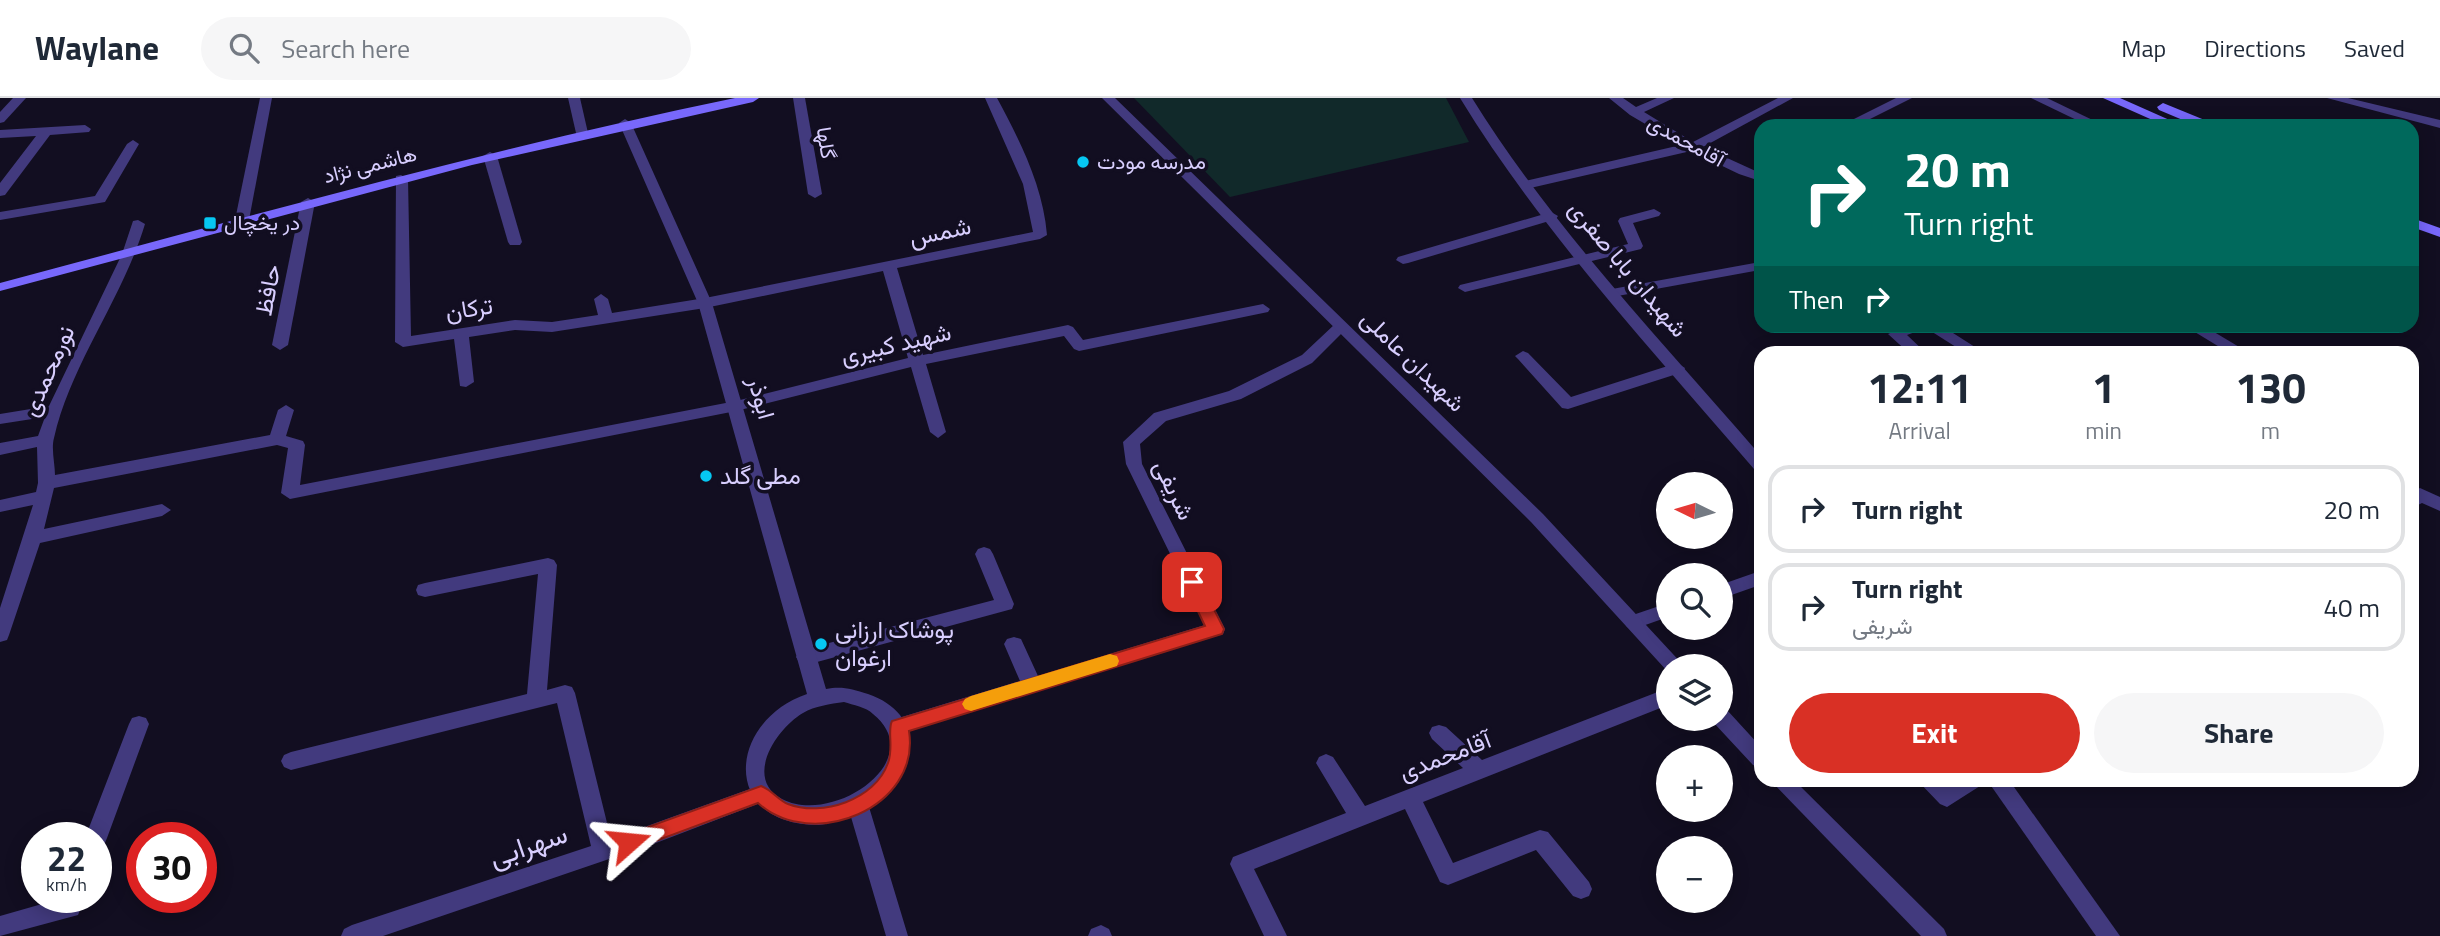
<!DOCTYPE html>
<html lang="en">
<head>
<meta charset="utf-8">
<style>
  body { margin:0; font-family:"Titillium Web",Vazirmatn,sans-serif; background:#f6f6f7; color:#1f2937; height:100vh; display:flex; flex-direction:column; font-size:26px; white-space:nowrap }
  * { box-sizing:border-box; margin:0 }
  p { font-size:23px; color:#747a83 }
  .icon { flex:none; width:38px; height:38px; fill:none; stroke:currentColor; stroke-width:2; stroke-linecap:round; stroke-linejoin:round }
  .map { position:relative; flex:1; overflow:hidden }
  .drawer { position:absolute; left:1754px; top:248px; width:665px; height:441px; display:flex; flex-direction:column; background:#fff; border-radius:21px; box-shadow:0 4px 18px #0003 }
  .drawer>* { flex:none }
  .hud { position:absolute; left:1754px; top:21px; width:665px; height:214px; border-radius:21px; box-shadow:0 4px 18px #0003; background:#00695c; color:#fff; overflow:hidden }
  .needle { width:46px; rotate:275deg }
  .buttons { position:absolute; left:1656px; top:374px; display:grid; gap:14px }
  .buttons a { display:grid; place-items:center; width:77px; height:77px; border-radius:50%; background:#fff; box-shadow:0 4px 18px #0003; font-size:35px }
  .speed { position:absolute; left:21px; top:724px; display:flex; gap:14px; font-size:35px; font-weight:700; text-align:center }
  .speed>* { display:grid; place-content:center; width:91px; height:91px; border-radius:50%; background:#fff; box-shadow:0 4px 18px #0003; line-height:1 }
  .speed small { font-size:18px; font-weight:400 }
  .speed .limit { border:10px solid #d22; background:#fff; color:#111 }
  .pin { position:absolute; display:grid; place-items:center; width:60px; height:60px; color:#fff; margin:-30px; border-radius:14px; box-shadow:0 4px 10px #0006 }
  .me { position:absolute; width:77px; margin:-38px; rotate:72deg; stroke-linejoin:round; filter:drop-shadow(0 0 5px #0008) }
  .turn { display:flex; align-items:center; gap:24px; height:147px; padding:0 35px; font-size:32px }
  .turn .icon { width:91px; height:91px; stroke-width:2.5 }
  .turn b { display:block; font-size:49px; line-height:60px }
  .then { display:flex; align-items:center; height:66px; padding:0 35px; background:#0003; gap:14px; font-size:26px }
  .eta { display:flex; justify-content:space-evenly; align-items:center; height:119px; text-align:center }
  .eta b { font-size:42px; font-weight:700; line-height:49px }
  .action { display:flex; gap:14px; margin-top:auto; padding:14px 35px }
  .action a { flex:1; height:80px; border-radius:42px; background:#d93025; color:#fff; font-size:28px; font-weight:700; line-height:80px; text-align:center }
  .action a+a { background:#f6f6f7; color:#1f2937 }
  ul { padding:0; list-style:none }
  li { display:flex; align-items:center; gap:21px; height:88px; margin:0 14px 10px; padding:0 21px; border:4px solid #e0e1e3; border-radius:21px }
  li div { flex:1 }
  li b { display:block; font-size:26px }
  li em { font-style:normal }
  header { display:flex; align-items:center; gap:42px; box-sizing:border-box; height:98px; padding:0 35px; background:#fff; border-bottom:2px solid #e0e1e3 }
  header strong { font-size:33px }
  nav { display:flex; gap:38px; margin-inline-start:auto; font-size:24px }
  .search { width:490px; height:63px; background:#f6f6f7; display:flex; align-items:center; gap:18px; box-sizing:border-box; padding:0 24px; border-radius:38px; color:#747a83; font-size:26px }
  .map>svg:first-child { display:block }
  .green { fill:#11292a }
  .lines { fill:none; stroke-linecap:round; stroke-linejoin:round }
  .minor { fill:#423a7e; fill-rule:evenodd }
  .tertiary { fill:#423a7e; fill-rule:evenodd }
  .secondary { fill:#7868fb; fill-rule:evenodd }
  .route { fill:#d93025; stroke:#8d1f18; stroke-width:2 }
  .slow { fill:#f59e0b }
  .poi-dot { fill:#06c7f2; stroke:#120e21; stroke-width:2.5 }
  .labels { text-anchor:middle; stroke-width:7; stroke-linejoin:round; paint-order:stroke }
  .far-street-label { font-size:21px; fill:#d8cefe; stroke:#120e21 }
  .far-poi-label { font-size:21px; fill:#d8cefe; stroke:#120e21; text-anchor:start }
  .street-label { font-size:24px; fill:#d8cefe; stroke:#120e21 }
  .poi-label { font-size:24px; fill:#d8cefe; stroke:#120e21; text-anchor:start }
  .near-street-label { font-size:28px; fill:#d8cefe; stroke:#120e21 }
</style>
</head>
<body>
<header>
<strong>Waylane</strong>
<div class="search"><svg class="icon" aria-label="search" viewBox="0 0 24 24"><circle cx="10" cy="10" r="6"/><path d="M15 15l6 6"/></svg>Search here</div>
<nav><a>Map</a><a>Directions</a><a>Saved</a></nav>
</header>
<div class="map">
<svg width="2440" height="838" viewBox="0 0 2440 838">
  <rect width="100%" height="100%" fill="#120e21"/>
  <polygon class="green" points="1134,0 1446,0 1469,44 1230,99"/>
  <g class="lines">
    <g class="minor">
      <polygon points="13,0 26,0 4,24 0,25 0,14"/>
      <polygon points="260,0 272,0 249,122 242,126 235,122"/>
      <polygon points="793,0 805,0 822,96 815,100 808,96"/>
      <path d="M 985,0 L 997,0 C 1020,43 1043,88 1047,137 L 1040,141 L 897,170 L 923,257 L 1068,227 L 1073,229 L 1083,242 L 1263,206 L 1270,211 L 1268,214 L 1079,253 L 1074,251 L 1064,238 L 926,266 L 946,334 L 938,340 L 930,334 L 911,269 L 736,313 L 290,401 L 281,395 L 288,350 L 277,347 L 54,390 L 44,431 L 162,406 L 171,412 L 162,418 L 40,445 L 9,537 L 7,542 L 0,544 L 0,510 L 33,407 L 0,414 L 0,402 L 36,394 L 38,385 L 37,349 L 0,357 L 0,345 L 38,338 L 45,319 L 0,326 L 0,316 L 49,308 L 122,156 L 133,123 L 138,122 L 145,126 C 123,200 71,265 54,340 C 51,351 55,366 55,377 L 270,337 L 278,312 L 286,307 L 294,312 L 286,338 L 303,343 L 305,347 L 300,387 L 736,303 L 908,260 L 883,173 L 705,210 L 552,234 L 515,232 L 469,239 L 474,284 L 466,289 L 460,288 L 454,241 L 403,249 L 395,244 L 396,78 L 401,77 L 408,81 L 411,238 L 515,222 L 552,224 L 598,217 L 594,201 L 601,196 L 608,201 L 612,215 L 705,200 L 1033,134 L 1023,86 Z"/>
      <polygon points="1609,0 1623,0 1636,9 1657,0 1674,0 1644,14 1693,44 1778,0 1793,0 1703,49 1760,75 1760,83 1739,76 1691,53 1526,91 1521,90 1521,84 1681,47 1630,17"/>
      <polygon points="1896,0 1912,0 1856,28 1840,28"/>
      <polygon points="2031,0 2047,0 2105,28 2089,28"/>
      <polygon points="2327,0 2348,0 2440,22 2440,30"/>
      <polygon points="85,27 91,31 89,34 50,37 5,97 0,98 0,85 36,38 0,40 0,32"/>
      <polygon points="133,42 139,46 105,104 0,122 0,114 95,98 127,46"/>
      <polygon points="490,54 497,58 522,144 520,147 510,147 508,144 483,58"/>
      <polygon points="308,100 315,104 288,247 280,252 272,247 301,104"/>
      <polygon points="1654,111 1661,115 1659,118 1633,125 1643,148 1641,151 1465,194 1458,190 1460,187 1628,146 1618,123 1620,120"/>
      <polygon points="1551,114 1558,118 1556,121 1408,165 1403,166 1396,162 1398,159"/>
      <polygon points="1760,164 1760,172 1612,199 1605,195 1612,191"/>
      <polygon points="1340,224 1348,229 1312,265 1241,301 1166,323 1140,346 1142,366 1225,531 1223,536 899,636 892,634 889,628 892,622 1020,583 1004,546 1007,541 1014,539 1021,541 1038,578 1205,527 1126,366 1123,344 1154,315 1229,293 1302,257 1335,226"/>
      <polygon points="1906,228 1942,228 1986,256 1967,256 1926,230 1907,237 1927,256 1910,256 1888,236"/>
      <polygon points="2185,228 2204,228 2251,256 2231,256"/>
      <polygon points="1523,253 1528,255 1571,299 1677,265 1685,270 1683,274 1568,311 1562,310 1518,261 1515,258"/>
      <polygon points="2420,390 2440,399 2440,413 2422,405 2412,410 2412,394"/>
      <polygon points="984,449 990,451 993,456 1014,506 1012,511 806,567 799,564 796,559 799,554 806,551 994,502 975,456 978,451"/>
      <polygon points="548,460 554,462 557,467 547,592 565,587 572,589 575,595 611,741 761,687 768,690 771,696 768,702 656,745 383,838 341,838 344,831 352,827 591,748 557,605 291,672 284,669 281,663 284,657 291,654 527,596 538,476 425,499 418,497 416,492 418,487 425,485"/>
      <polygon points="1760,473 1760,487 1720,501 1720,487"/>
      <polygon points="1668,505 1668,519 1634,531 1627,529 1625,524 1627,519"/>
      <polygon points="1668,590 1668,607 1423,704 1453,765 1540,732 1548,734 1589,784 1592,791 1589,798 1581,801 1573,798 1536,752 1448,787 1440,784 1405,711 1254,771 1287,838 1264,838 1230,766 1233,759 1346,715 1316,665 1319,659 1326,656 1333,659 1365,708 1463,670 1432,641 1429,635 1432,629 1439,627 1446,629 1482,662"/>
      <polygon points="139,618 146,620 149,626 107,740 104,747 96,749 96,740 85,740 129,626 132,620"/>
      <polygon points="1917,682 1942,682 1948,688 1956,682 1983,682 1980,688 1947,709 1940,706"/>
      <polygon points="63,800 85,800 78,817 0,838 0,818"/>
      <polygon points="1101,827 1109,831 1112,838 1088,838 1091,831"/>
    </g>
    <g class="tertiary">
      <polygon points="568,0 580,0 588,35 587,38 582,39 576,35"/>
      <polygon points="1102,0 1115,0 1543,416 1685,569 1668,569 1668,574 1531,424"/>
      <path d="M 1460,0 L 1472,0 C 1552,129 1661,242 1760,357 L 1760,373 L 1754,371 C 1652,252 1542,134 1460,0 Z"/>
      <path d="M 625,21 L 631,25 L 712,205 L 826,591 C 842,588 852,591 868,596 C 931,618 915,679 869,709 L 908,838 L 886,838 L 851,719 C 841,722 829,726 819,727 C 719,727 728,623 807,596 L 698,205 L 619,25 ZM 844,604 C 853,607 866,609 873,616 C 930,662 833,728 782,701 C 743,680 777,630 803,615 C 815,608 830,606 844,604 Z"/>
      <polygon points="1720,610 1727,612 1760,648 1760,669 1753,667 1713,624 1712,621 1720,621"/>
      <polygon points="1770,682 1794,682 1944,831 1947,838 1921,838"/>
      <polygon points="1987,682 2009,682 2120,838 2096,838"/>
    </g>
    <g class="secondary">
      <path d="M 735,0 L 759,0 L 753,4 L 472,67 L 0,193 L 0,185 C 244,120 488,51 735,0 Z"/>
      <polygon points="2103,0 2120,0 2183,28 2166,28"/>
      <polygon points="2163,5 2212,25 2214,28 2197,28 2159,12 2157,9"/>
      <polygon points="2412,120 2440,130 2440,139 2412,129"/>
    </g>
  </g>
  <path class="route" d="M 1192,478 L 1198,480 L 1224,531 L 1222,536 L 909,633 C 921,710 812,754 758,705 L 629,753 L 623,751 L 620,744 L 623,738 L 761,688 C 772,692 778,702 788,706 C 822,719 875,702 888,665 C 894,649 887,633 892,623 L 1205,528 L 1184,484 Z"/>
  <polygon class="slow" points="1110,556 1117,558 1119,563 1117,568 971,613 965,611 962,606 965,601 971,598"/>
  <g class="poi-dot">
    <circle cx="1083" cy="64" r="7"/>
    <rect x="203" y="118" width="14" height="14" rx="3.5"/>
    <circle cx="706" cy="378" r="7"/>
    <circle cx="821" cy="546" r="7"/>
  </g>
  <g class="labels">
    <g class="far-street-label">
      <text transform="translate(1686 43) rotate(29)" y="7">آقامحمدی</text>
      <text transform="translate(826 45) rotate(81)" y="7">گلها</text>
      <text transform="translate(370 67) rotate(-14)" y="7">هاشمی نژاد</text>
    </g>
    <g class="far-poi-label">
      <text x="1097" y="71">مدرسه مودت</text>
      <text x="224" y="132">در یخچال</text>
    </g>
    <g class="street-label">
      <text transform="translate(940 134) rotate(-12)" y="8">شمس</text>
      <text transform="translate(1628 171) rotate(50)" y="8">شهیدان بابا صفری</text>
      <text transform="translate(268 192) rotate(-79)" y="8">حافظ</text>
      <text transform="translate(469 211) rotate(-9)" y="8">ترکان</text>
      <text transform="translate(896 246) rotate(-13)" y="8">شهید کبیری</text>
      <text transform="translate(1413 263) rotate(44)" y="8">شهیدان عاملی</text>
      <text transform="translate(48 273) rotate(-66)" y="8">نورمحمدی</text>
      <text transform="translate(761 300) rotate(74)" y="8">ابوذر</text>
      <text transform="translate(1174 392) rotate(64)" y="8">شریفی</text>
      <text transform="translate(1445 658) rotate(-21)" y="8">آقامحمدی</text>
    </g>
    <g class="poi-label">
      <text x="720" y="386">مطی گلد</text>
      <text x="835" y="540">پوشاک ارزانی<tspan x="835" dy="28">ارغوان</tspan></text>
    </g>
    <g class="near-street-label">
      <text transform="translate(528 747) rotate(-19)" y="10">سهرابی</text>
    </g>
  </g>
</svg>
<div class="buttons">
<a><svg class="needle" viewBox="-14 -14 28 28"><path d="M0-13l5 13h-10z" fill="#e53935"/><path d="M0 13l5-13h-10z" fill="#747a83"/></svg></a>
<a><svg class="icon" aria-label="search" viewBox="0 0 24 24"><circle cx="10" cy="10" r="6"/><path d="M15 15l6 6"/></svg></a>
<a><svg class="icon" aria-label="layers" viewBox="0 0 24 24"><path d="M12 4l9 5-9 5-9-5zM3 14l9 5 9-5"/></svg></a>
<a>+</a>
<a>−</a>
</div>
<div class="speed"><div>22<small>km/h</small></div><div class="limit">30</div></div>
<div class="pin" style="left:1192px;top:484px;background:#d93025"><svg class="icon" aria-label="arrive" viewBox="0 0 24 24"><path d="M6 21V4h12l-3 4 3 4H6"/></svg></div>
<svg class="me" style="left:629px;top:744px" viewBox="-20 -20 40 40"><path d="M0-17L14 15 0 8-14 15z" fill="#d93025" stroke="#fff" stroke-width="4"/></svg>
<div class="hud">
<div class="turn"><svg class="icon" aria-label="right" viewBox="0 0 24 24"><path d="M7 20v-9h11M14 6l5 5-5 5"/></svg><div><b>20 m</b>Turn right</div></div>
<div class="then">Then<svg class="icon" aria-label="right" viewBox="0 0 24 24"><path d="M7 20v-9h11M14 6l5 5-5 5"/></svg></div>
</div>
<section class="drawer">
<div class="eta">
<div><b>12:11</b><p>Arrival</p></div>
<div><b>1</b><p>min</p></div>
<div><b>130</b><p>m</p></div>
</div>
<ul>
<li><svg class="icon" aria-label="right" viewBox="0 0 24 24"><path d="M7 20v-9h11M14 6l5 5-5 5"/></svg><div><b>Turn right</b></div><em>20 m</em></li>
<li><svg class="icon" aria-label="right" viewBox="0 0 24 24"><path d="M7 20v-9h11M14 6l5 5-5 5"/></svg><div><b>Turn right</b><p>شریفی</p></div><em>40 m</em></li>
</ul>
<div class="action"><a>Exit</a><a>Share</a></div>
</section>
</div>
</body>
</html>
